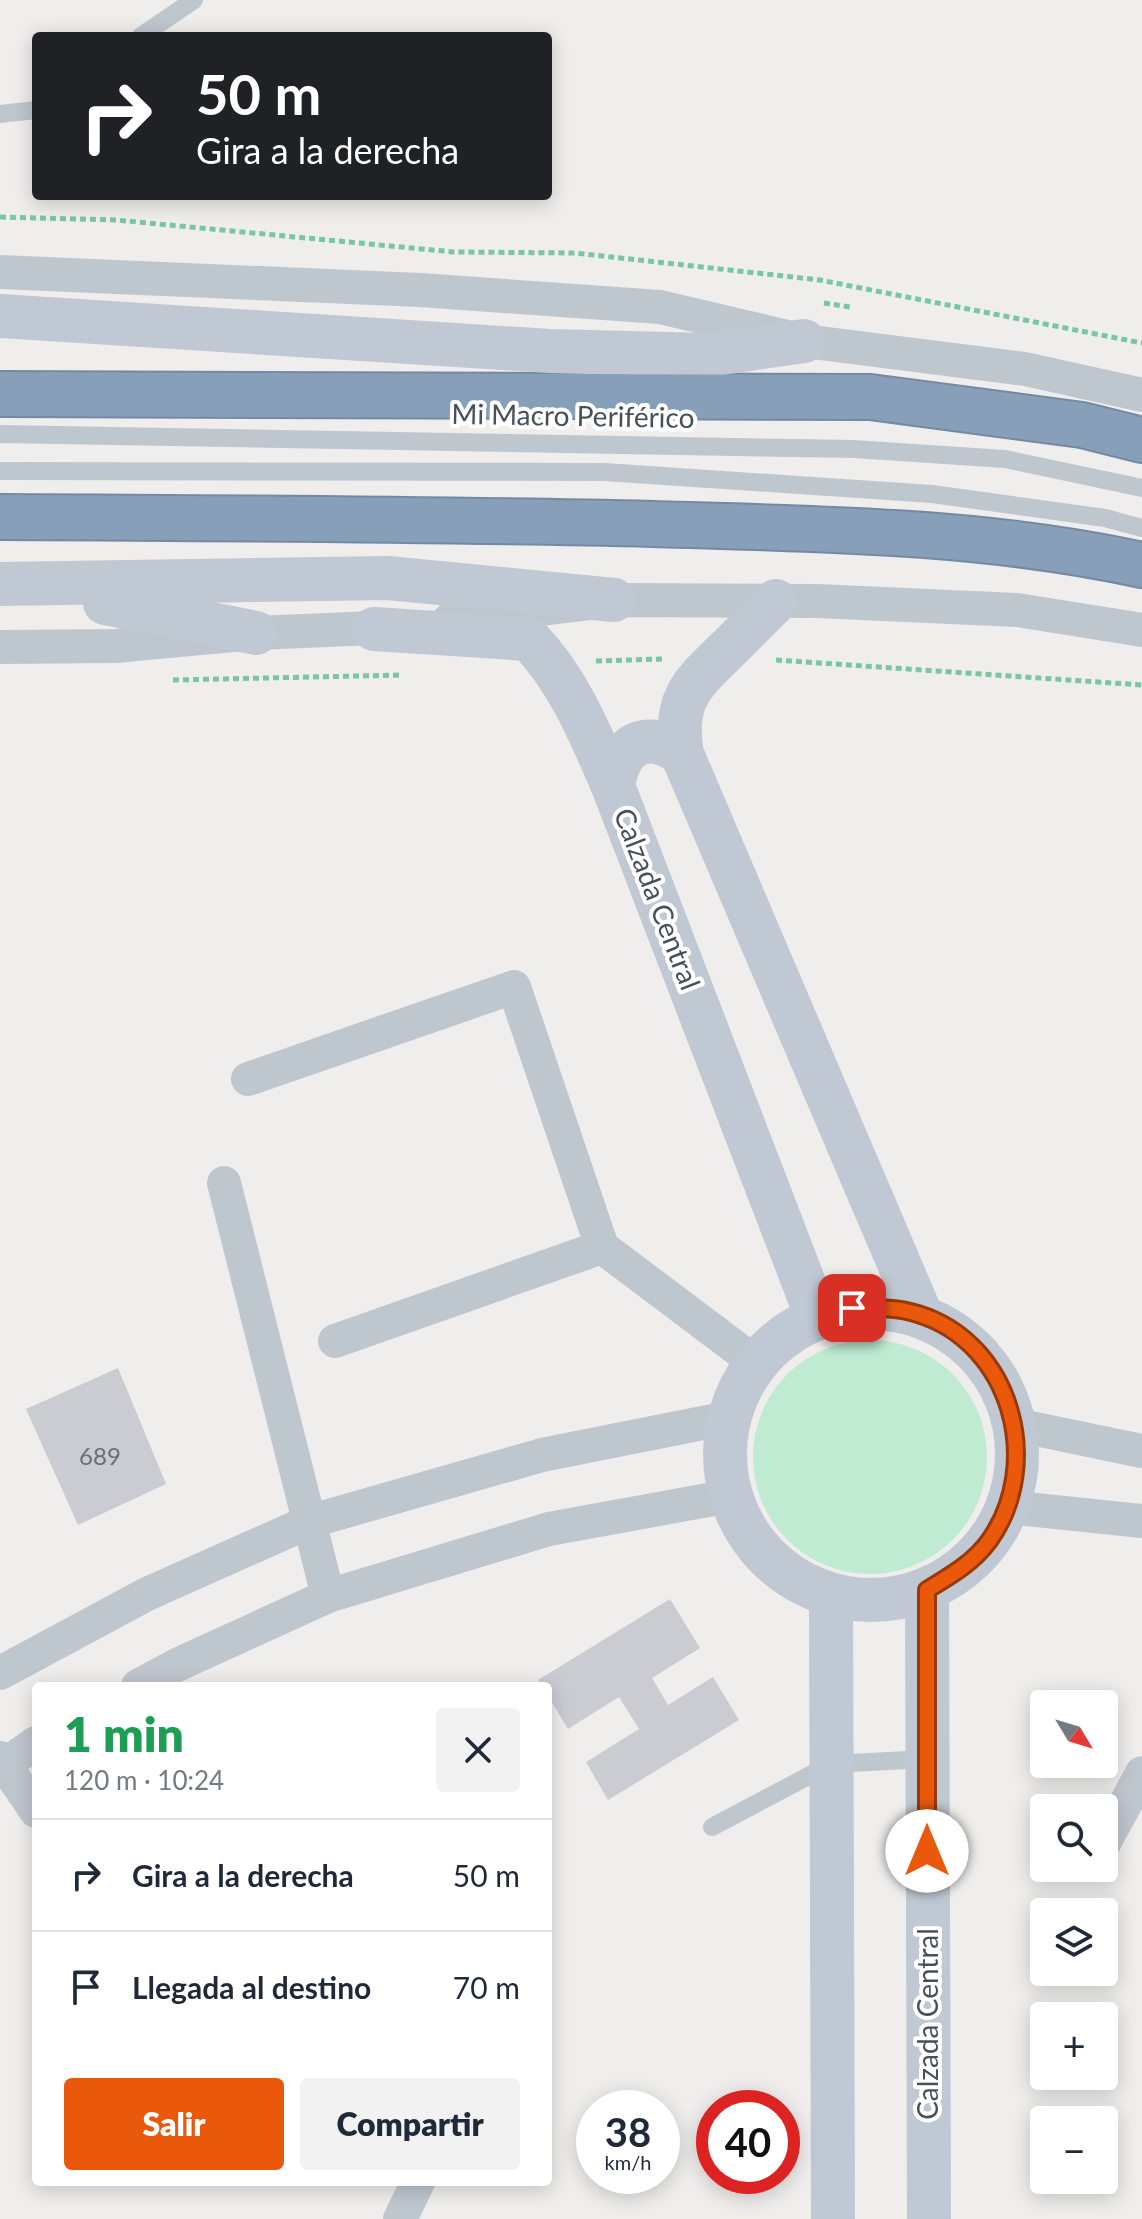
<!DOCTYPE html>
<html lang="es">
<head>
<meta charset="utf-8">
<style>
  body { margin:0; font-family:Lato,sans-serif; background:#f2f2f3; color:#1f2937; height:100vh; display:flex; flex-direction:column; font-size:30px; white-space:nowrap }
  * { box-sizing:border-box; margin:0 }
  p { font-size:26px; color:#747a83 }
  .icon { flex:none; width:44px; height:44px; fill:none; stroke:currentColor; stroke-width:2; stroke-linecap:round; stroke-linejoin:round }
  .map { position:relative; flex:1; overflow:hidden }
  .drawer { position:absolute; left:32px; top:1682px; width:520px; height:504px; display:flex; flex-direction:column; background:#fff; border-radius:8px; box-shadow:0 4px 20px #0003 }
  .drawer>* { flex:none }
  .hud { position:absolute; left:32px; top:32px; width:520px; height:168px; border-radius:8px; box-shadow:0 4px 20px #0003; background:#202124; color:#fff; overflow:hidden }
  .needle { width:52px; rotate:128deg }
  .controls { position:absolute; left:1030px; top:1690px; display:grid; gap:16px }
  .controls a { display:grid; place-items:center; width:88px; height:88px; border-radius:8px; background:#fff; box-shadow:0 4px 20px #0003; font-size:40px }
  .speed { position:absolute; left:576px; top:2090px; display:flex; gap:16px; font-size:40px; font-weight:700; text-align:center }
  .speed>* { display:grid; place-content:center; width:104px; height:104px; border-radius:50%; background:#fff; box-shadow:0 4px 20px #0003; line-height:1 }
  .speed small { font-size:20px; font-weight:400 }
  .speed .limit { border:12px solid #d22; background:#fff; color:#111 }
  .pin { position:absolute; display:grid; place-items:center; width:68px; height:68px; color:#fff; margin:-34px; border-radius:16px; box-shadow:0 4px 12px #0006 }
  .me { position:absolute; width:88px; margin:-44px; rotate:0deg; stroke-linejoin:round; filter:drop-shadow(0 0 6px #0008) }
  .turn { display:flex; align-items:center; gap:28px; height:168px; padding:0 32px; font-size:36px }
  .turn .icon { width:104px; height:104px; stroke-width:2.5 }
  .turn b { display:block; font-size:56px; line-height:68px }
  .round { display:grid; place-items:center; flex:none; width:84px; height:84px; border-radius:8px; background:#f2f2f3 }
  .head { display:flex; align-items:center; justify-content:space-between; height:136px; padding:0 32px }
  h1 { font-size:48px; font-weight:800; line-height:60px; color:#1e9e55 }
  .action { display:flex; gap:16px; margin-top:auto; padding:16px 32px }
  .action a { flex:1; height:92px; border-radius:8px; background:#ea580c; color:#fff; font-size:32px; font-weight:800; line-height:92px; text-align:center }
  .action a+a { background:#f2f2f3; color:#1f2937 }
  ul { padding:0; list-style:none }
  li { display:flex; align-items:center; gap:24px; height:112px; padding:0 32px; border-top:2px solid #e0e1e3 }
  li div { flex:1 }
  li b { display:block; font-size:30px }
  li em { font-style:normal }
  .map>svg:first-child { display:block }
  .green { fill:#beebd1 }
  .building { fill:#caccd2 }
  .lines { fill:none; stroke-linecap:round; stroke-linejoin:round }
  .highway-casing { stroke:#748aa4; stroke-width:48 }
  .path { stroke:#79c6a2; stroke-width:5; stroke-dasharray:6 4; stroke-linecap:butt }
  .lane { stroke:#bfc7ce; stroke-width:18 }
  .street { stroke:#bfc7ce; stroke-width:34 }
  .secondary { stroke:#bfc8d3; stroke-width:44 }
  .highway { stroke:#889fb9; stroke-width:44 }
  .route-casing { stroke:#983908; stroke-width:20 }
  .route { stroke:#ea580c; stroke-width:14 }
  .labels { text-anchor:middle; stroke-width:8; stroke-linejoin:round; paint-order:stroke }
  .number-label { font-size:24px; fill:#686f77 }
  .street-label { font-size:28px; fill:#475059; stroke:#fff }
</style>
</head>
<body>
<div class="map">
<svg width="1142" height="2219" viewBox="0 0 1142 2219">
  <rect width="100%" height="100%" fill="#f0eded"/>
  <circle class="green" cx="870" cy="1457" r="117"/>
  <g class="building">
    <polygon points="118,1368 166,1484 78,1525 26,1409"/>
    <polygon points="670,1599 700,1648 652,1678 668,1705 713,1677 739,1720 608,1800 586,1762 639,1729 619,1697 568,1729 548,1696 548,1686 542,1686 538,1680"/>
  </g>
  <g class="lines">
    <defs>
      <g id="highway">
        <polyline points="0,394 870,397 1082,425 1142,440"/>
        <path d="M 0,517 C 218,518 436,519 654,524 C 817,529 982,530 1142,565"/>
      </g>
    </defs>
    <use href="#highway" class="highway-casing"/>
    <g class="path">
      <polyline points="0,217 116,220 454,252 575,253 820,280 1142,343"/>
      <polyline points="824,303 850,307"/>
      <polyline points="776,660 1142,685"/>
      <polyline points="596,661 662,659"/>
      <polyline points="173,680 403,675"/>
    </g>
    <g class="lane">
      <polyline points="141,36 194,0"/>
      <polyline points="0,114 36,110"/>
      <polyline points="0,434 853,449 1005,459 1142,488"/>
      <polyline points="0,471 604,472 932,494 1105,518 1142,528"/>
      <polyline points="712,1827 831,1764 927,1759"/>
    </g>
    <g class="street">
      <polyline points="0,272 420,290 660,307 804,341 1025,369 1142,395"/>
      <polyline points="449,620 614,600 816,601 1017,610 1142,630"/>
      <polyline points="0,647 115,646 256,633 397,627"/>
      <polyline points="248,1079 514,987 602,1247 756,1363"/>
      <polyline points="224,1183 328,1596"/>
      <polyline points="335,1341 602,1247"/>
      <polyline points="1016,1425 1142,1451"/>
      <polyline points="1008,1507 1142,1521"/>
      <polyline points="0,1673 147,1594 311,1521 542,1455 728,1418"/>
      <polyline points="138,1686 179,1664 328,1596 549,1529 730,1496"/>
      <polyline points="0,1758 36,1811"/>
      <polyline points="0,1768 36,1743"/>
      <polyline points="1104,1843 1142,1773"/>
      <polyline points="400,2219 418,2182"/>
    </g>
    <g class="secondary">
      <polyline points="0,316 550,351 708,355 804,341"/>
      <polyline points="0,584 388,578 614,600"/>
      <path d="M 776,601 C 761,616 746,631 731,646 C 694,682 672,698 682,754 L 921,1315"/>
      <polyline points="105,603 256,633"/>
      <path d="M 374,629 L 529,639 C 569,681 590,733 613,786 L 817,1317"/>
      <path d="M 613,786 C 619,744 646,728 682,754"/>
      <circle cx="871" cy="1454" r="146"/>
      <polyline points="927,1590 929,2219"/>
      <polyline points="831,1596 833,2219"/>
    </g>
    <use href="#highway" class="highway"/>
  </g>
  <g class="lines">
    <defs>
      <path id="route" d="M 852,1308 C 875,1308 896,1307 918,1314 C 1012,1343 1044,1464 989,1541 C 973,1563 950,1576 927,1590 L 927,1851"/>
    </defs>
    <use href="#route" class="route-casing"/>
    <use href="#route" class="route"/>
  </g>
  <g class="labels">
    <g class="number-label">
      <text x="100" y="1465">689</text>
    </g>
    <g class="street-label">
      <text transform="translate(573 416) rotate(1)" y="10">Mi Macro Periférico</text>
      <text transform="translate(657 899) rotate(69)" y="10">Calzada Central</text>
      <text transform="translate(928 2024) rotate(-90)" y="10">Calzada Central</text>
    </g>
  </g>
</svg>
<div class="controls">
<a><svg class="needle" viewBox="-14 -14 28 28"><path d="M0-13l5 13h-10z" fill="#e53935"/><path d="M0 13l5-13h-10z" fill="#747a83"/></svg></a>
<a><svg class="icon" aria-label="search" viewBox="0 0 24 24"><circle cx="10" cy="10" r="6"/><path d="M15 15l6 6"/></svg></a>
<a><svg class="icon" aria-label="layers" viewBox="0 0 24 24"><path d="M12 4l9 5-9 5-9-5zM3 14l9 5 9-5"/></svg></a>
<a>+</a>
<a>−</a>
</div>
<div class="speed"><div>38<small>km/h</small></div><div class="limit">40</div></div>
<div class="pin" style="left:852px;top:1308px;background:#d93025"><svg class="icon" aria-label="arrive" viewBox="0 0 24 24"><path d="M6 21V4h12l-3 4 3 4H6"/></svg></div>
<svg class="me" style="left:927px;top:1851px" viewBox="-20 -20 40 40"><circle r="19" fill="#fff"/><path d="M0-13L10 11 0 6-10 11z" fill="#ea580c"/></svg>
<div class="hud">
<div class="turn"><svg class="icon" aria-label="right" viewBox="0 0 24 24"><path d="M7 20v-9h11M14 6l5 5-5 5"/></svg><div><b>50 m</b>Gira a la derecha</div></div>
</div>
<section class="drawer">
<div class="head"><div><h1>1 min</h1><p>120 m · 10:24</p></div><a class="round"><svg class="icon" aria-label="close" viewBox="0 0 24 24"><path d="M6 6l12 12M18 6L6 18"/></svg></a></div>
<ul>
<li><svg class="icon" aria-label="right" viewBox="0 0 24 24"><path d="M7 20v-9h11M14 6l5 5-5 5"/></svg><div><b>Gira a la derecha</b></div><em>50 m</em></li>
<li><svg class="icon" aria-label="arrive" viewBox="0 0 24 24"><path d="M6 21V4h12l-3 4 3 4H6"/></svg><div><b>Llegada al destino</b></div><em>70 m</em></li>
</ul>
<div class="action"><a>Salir</a><a>Compartir</a></div>
</section>
</div>
</body>
</html>
